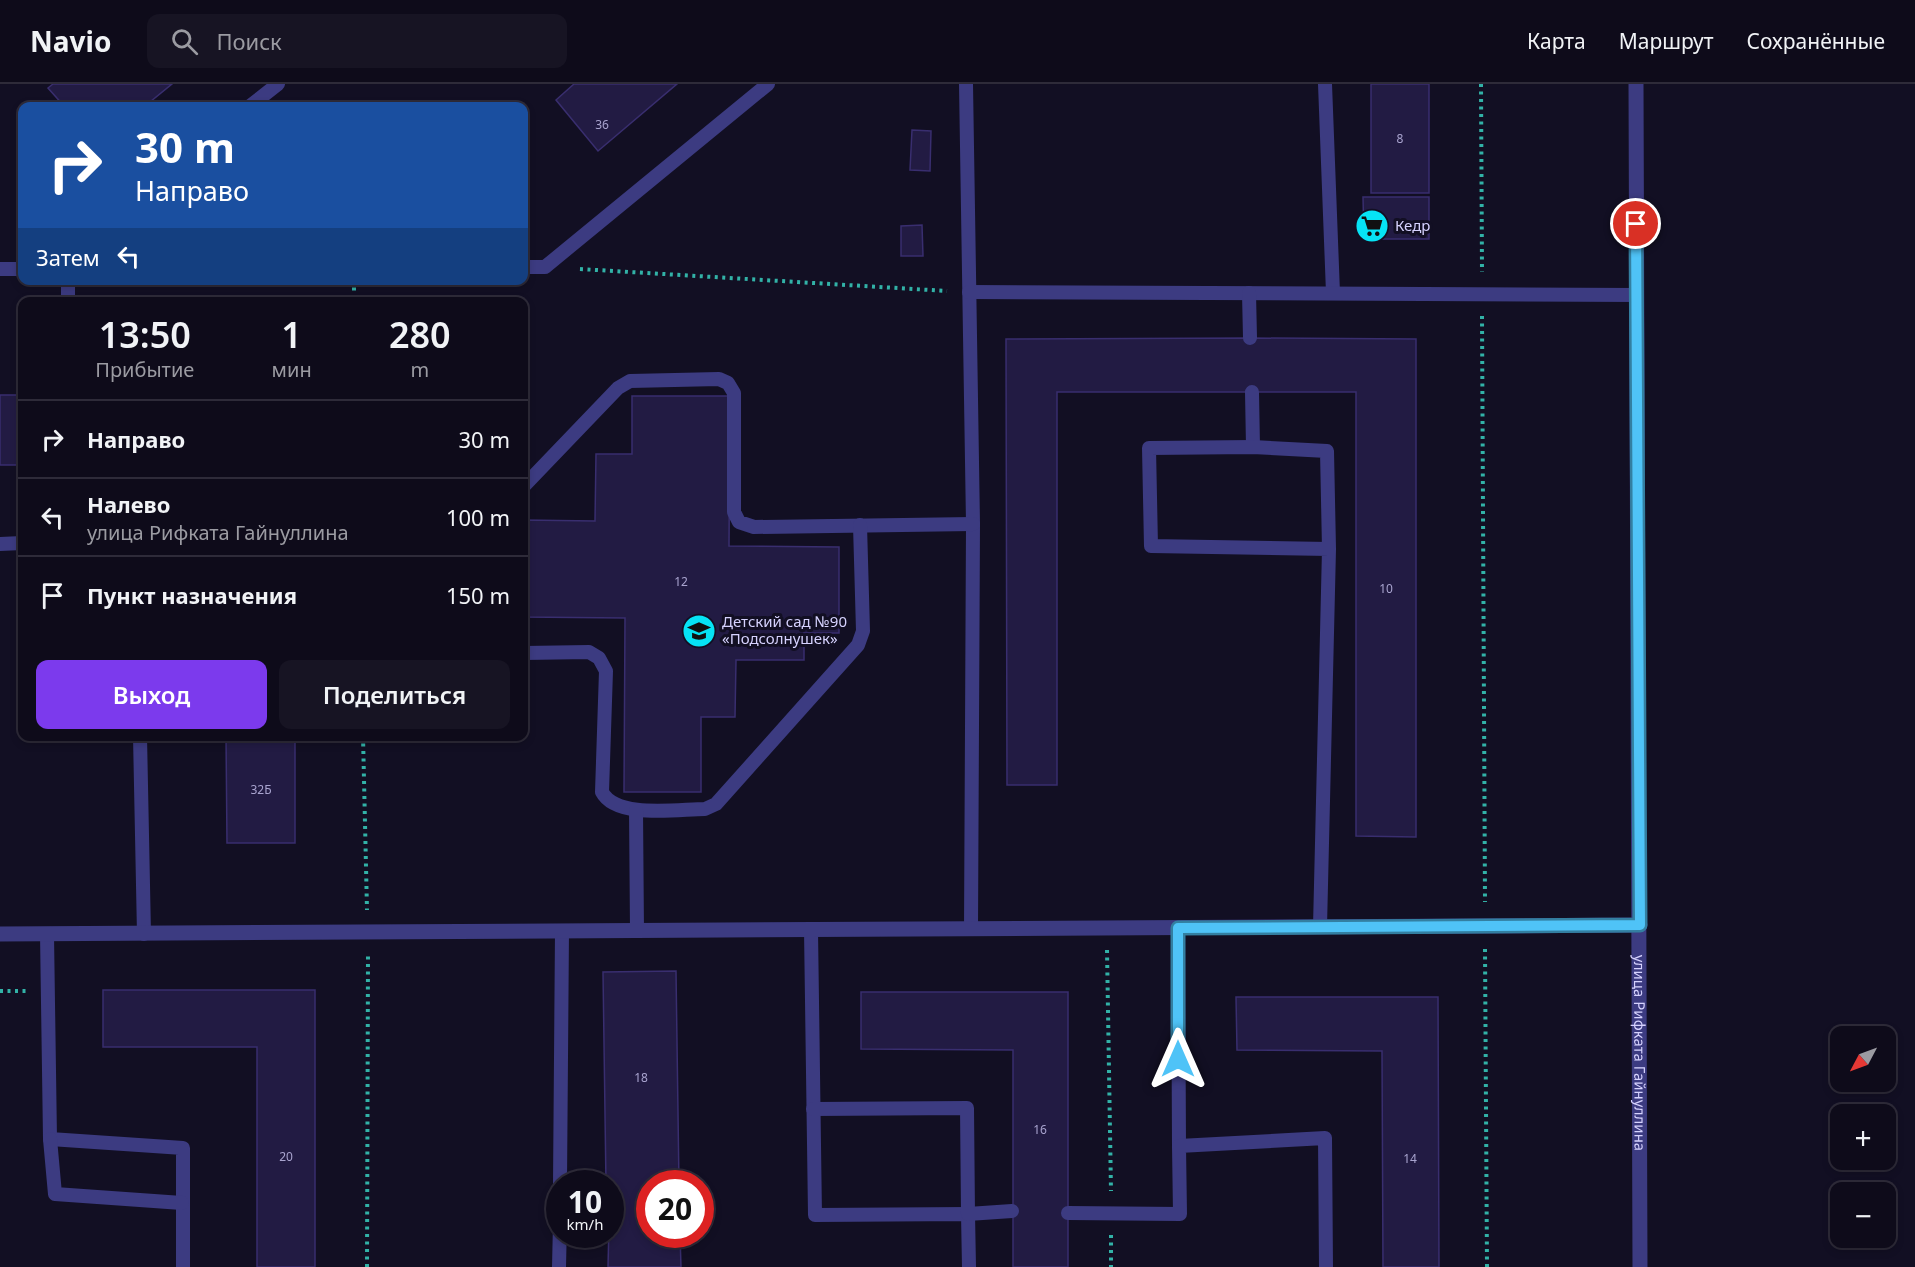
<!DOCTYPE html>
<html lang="ru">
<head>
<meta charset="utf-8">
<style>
  body { margin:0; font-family:"Noto Sans",sans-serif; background:#171423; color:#f1f3f6; height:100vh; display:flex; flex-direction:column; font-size:22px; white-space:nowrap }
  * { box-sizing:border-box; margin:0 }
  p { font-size:20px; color:#9b9ba2 }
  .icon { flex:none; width:33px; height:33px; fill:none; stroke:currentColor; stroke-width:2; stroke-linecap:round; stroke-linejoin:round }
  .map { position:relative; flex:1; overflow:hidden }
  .details { position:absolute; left:18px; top:213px; width:510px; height:444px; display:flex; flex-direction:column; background:#0e0b1a; border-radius:12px; box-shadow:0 3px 9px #0003,0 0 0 2px #2e2b39 }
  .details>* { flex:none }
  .guide { position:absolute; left:18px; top:18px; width:510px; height:183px; border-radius:12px; box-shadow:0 3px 9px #0003,0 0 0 2px #2e2b39; background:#1a4fa0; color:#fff; overflow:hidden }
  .needle { width:39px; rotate:229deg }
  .buttons { position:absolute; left:1830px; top:942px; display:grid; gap:12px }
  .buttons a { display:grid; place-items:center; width:66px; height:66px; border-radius:12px; background:#0e0b1a; box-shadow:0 3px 9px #0003,0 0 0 2px #2e2b39; font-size:30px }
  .speed { position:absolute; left:546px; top:1086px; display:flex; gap:12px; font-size:30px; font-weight:700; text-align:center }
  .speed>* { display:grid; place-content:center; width:78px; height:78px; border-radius:50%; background:#0e0b1a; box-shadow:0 3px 9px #0003,0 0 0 2px #2e2b39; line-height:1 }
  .speed small { font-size:15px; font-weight:400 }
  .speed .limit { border:9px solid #d22; background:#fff; color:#111 }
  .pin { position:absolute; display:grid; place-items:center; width:51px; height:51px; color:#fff; margin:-26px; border:3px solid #fff; border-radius:50%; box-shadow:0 2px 6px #0007 }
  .me { position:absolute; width:66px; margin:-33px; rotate:0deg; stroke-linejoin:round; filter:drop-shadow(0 0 4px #0008) }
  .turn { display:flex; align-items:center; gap:21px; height:126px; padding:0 18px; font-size:27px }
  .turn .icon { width:78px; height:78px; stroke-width:2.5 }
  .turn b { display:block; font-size:42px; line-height:51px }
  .then { display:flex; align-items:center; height:57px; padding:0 18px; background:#0003; gap:12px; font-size:22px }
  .eta { display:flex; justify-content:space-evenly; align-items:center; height:102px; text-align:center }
  .eta b { font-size:36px; font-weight:600; line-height:42px }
  .button { display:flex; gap:12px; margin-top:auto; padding:12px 18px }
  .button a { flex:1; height:69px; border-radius:12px; background:#7c3aed; color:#fff; font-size:24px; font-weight:600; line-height:69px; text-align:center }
  .button a+a { background:#171423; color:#f1f3f6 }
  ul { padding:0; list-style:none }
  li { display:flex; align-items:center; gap:18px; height:78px; padding:0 18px; border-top:2px solid #2e2b39 }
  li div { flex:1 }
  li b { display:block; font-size:22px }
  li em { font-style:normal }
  header { display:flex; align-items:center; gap:36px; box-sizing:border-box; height:84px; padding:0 30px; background:#0e0b1a; border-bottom:2px solid #2e2b39 }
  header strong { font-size:28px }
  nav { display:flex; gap:33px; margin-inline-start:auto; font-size:21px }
  .search { width:420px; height:54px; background:#171423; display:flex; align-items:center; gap:15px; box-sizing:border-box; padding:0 21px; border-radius:12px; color:#9b9ba2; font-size:22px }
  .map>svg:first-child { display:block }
  .building { fill:#221b43; stroke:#392e6f; stroke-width:1.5 }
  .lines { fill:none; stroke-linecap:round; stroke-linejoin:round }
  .path { stroke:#32b2a7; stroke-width:4; stroke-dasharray:3 4.5; stroke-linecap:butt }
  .lane { stroke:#3c3b81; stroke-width:14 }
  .street { stroke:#3c3b81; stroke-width:15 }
  .route-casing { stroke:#337fa1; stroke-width:15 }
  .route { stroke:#4fc3f7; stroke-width:10 }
  .labels { text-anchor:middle; stroke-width:6; stroke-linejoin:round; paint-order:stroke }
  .number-label { font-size:12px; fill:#a9a4cf }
  .poi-label { font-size:15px; fill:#d6d2fe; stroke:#120f23; text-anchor:start }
  .street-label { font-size:15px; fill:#d6d2fe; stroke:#120f23 }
</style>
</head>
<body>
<header>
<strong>Navio</strong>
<div class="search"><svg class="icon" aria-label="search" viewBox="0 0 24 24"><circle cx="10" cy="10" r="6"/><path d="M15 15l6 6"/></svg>Поиск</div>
<nav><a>Карта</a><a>Маршрут</a><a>Сохранённые</a></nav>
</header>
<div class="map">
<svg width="1915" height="1183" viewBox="0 0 1915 1183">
  <rect width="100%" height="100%" fill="#120f23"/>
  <g class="building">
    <polygon points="53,0 172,0 145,22 64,22 48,4"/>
    <polygon points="574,0 677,0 598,67 556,16"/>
    <rect x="1371" y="0" width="58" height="109"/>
    <polygon points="912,46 931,47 930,87 910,86"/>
    <polygon points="1363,113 1429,113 1429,155 1364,155"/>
    <polygon points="922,141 923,172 901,172 901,142"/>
    <polygon points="1250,254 1416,255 1416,753 1356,752 1356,308 1057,308 1057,701 1007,701 1006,255"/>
    <rect x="0" y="311" width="22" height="70"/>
    <polygon points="632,312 730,312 729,462 839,463 839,549 804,549 804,576 736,576 735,633 701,633 701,708 624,708 625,534 524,533 524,436 595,437 596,370 632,370"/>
    <polygon points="226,652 295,652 295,759 227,759"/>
    <polygon points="676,887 679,1100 650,1100 650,1150 680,1150 681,1183 608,1183 610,1100 606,1100 603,888"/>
    <polygon points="103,906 315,906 315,1183 257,1183 257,963 103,963"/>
    <polygon points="861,908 1068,908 1068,1183 1013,1183 1013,966 861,965"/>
    <polygon points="1236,913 1438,913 1439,1183 1383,1183 1382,967 1237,966"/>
  </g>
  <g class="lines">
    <g class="path">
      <polyline points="1481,0 1482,188"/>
      <polyline points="580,185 947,207"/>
      <polyline points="354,196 354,218"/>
      <polyline points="1482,232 1485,818"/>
      <polyline points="363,652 367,826"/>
      <polyline points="1485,865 1487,1183"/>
      <polyline points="1107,866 1111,1107"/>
      <polyline points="0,907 26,907"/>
      <polyline points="1111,1151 1111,1183"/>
      <polyline points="367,1183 368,872"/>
    </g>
    <g class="lane">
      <polyline points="966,0 973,440 971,845"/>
      <polyline points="1325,0 1333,209"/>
      <polyline points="250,22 278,0"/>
      <polyline points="524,183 545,183 768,0"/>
      <polyline points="0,185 22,185"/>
      <polyline points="969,208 1637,211"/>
      <polyline points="1249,209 1250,254"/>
      <polyline points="68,218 68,196"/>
      <polyline points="1252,308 1253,363"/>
      <polyline points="524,402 618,304 630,297 719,295 728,299 734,309 734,428 739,438 754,443 973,440"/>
      <polyline points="0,460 22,459"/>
      <path d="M 524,569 L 589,568 L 599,574 L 606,587 L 602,708 C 616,735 678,725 705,725 L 716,720 L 858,561 L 863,547 L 860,441"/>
      <polyline points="140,652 144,850"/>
      <polyline points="636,726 637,847"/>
      <polyline points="1320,843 1329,465 1327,367 1253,363 1149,364 1151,462 1329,465"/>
      <polyline points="1178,844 1179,1062"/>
      <polyline points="811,846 815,1131 968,1130 969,1183"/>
      <polyline points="47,850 50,1055 183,1064 183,1183"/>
      <polyline points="813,1025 967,1024 968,1130 1012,1127"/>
      <polyline points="50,1055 55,1110 182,1119"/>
      <polyline points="560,1100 562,847"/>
      <polyline points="1068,1129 1180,1130 1179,1062 1325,1054 1326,1183"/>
      <polyline points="559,1183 560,1139"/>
    </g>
    <g class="street">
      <path id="s1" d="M 1636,0 L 1640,1183"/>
      <polyline points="0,850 1640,841"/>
    </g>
  </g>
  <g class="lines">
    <defs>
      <polyline id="route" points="1178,975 1178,844 1640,841 1636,140"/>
    </defs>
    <use href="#route" class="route-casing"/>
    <use href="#route" class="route"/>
  </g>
  <defs>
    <symbol id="supermarket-disc" viewBox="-11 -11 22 22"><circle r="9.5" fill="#06e3f5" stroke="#120f23"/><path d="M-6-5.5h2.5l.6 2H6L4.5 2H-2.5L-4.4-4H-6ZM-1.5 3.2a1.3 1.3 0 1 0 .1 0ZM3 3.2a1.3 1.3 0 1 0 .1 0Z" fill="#111"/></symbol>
    <symbol id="school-disc" viewBox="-11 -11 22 22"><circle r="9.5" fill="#06e3f5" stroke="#120f23"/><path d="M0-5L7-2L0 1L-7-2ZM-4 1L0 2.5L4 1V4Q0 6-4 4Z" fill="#111"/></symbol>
  </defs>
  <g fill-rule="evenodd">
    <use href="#supermarket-disc" x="1353" y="123" width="38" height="38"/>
    <use href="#school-disc" x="680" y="528" width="38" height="38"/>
  </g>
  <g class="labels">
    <g class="number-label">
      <text x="602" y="45">36</text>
      <text x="1400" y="59">8</text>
      <text x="681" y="502">12</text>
      <text x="1386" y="509">10</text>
      <text x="261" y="710">32Б</text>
      <text x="641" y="998">18</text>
      <text x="1040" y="1050">16</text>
      <text x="286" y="1077">20</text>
      <text x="1410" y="1079">14</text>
    </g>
    <g class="poi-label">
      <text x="1395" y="147">Кедр</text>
      <text x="722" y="543">Детский сад №90<tspan x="722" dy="17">«Подсолнушек»</tspan></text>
    </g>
    <g class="street-label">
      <text dy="5" stroke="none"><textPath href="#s1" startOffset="969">улица Рифката Гайнуллина</textPath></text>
    </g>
  </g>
</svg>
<div class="buttons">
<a><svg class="needle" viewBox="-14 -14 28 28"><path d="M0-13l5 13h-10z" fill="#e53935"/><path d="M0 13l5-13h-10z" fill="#9b9ba2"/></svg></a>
<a>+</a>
<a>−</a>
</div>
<div class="speed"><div>10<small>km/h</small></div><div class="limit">20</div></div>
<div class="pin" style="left:1636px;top:140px;background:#d93025"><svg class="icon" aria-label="arrive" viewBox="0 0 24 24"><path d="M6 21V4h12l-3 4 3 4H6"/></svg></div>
<svg class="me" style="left:1178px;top:975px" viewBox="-20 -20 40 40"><path d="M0-17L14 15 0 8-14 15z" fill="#4fc3f7" stroke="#fff" stroke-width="4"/></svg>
<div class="guide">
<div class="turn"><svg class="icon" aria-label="right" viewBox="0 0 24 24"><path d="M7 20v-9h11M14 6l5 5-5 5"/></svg><div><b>30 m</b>Направо</div></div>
<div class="then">Затем<svg class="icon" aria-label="left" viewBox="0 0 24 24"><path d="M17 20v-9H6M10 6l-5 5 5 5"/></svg></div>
</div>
<section class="details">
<div class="eta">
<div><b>13:50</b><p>Прибытие</p></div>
<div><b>1</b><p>мин</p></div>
<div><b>280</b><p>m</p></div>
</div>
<ul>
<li><svg class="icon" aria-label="right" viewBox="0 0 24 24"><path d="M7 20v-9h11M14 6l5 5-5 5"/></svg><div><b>Направо</b></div><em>30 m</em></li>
<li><svg class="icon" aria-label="left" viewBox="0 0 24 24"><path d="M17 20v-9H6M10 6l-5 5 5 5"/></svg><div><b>Налево</b><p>улица Рифката Гайнуллина</p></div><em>100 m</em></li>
<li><svg class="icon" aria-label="arrive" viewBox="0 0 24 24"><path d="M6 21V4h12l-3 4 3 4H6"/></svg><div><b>Пункт назначения</b></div><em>150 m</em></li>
</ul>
<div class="button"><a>Выход</a><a>Поделиться</a></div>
</section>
</div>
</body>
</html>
